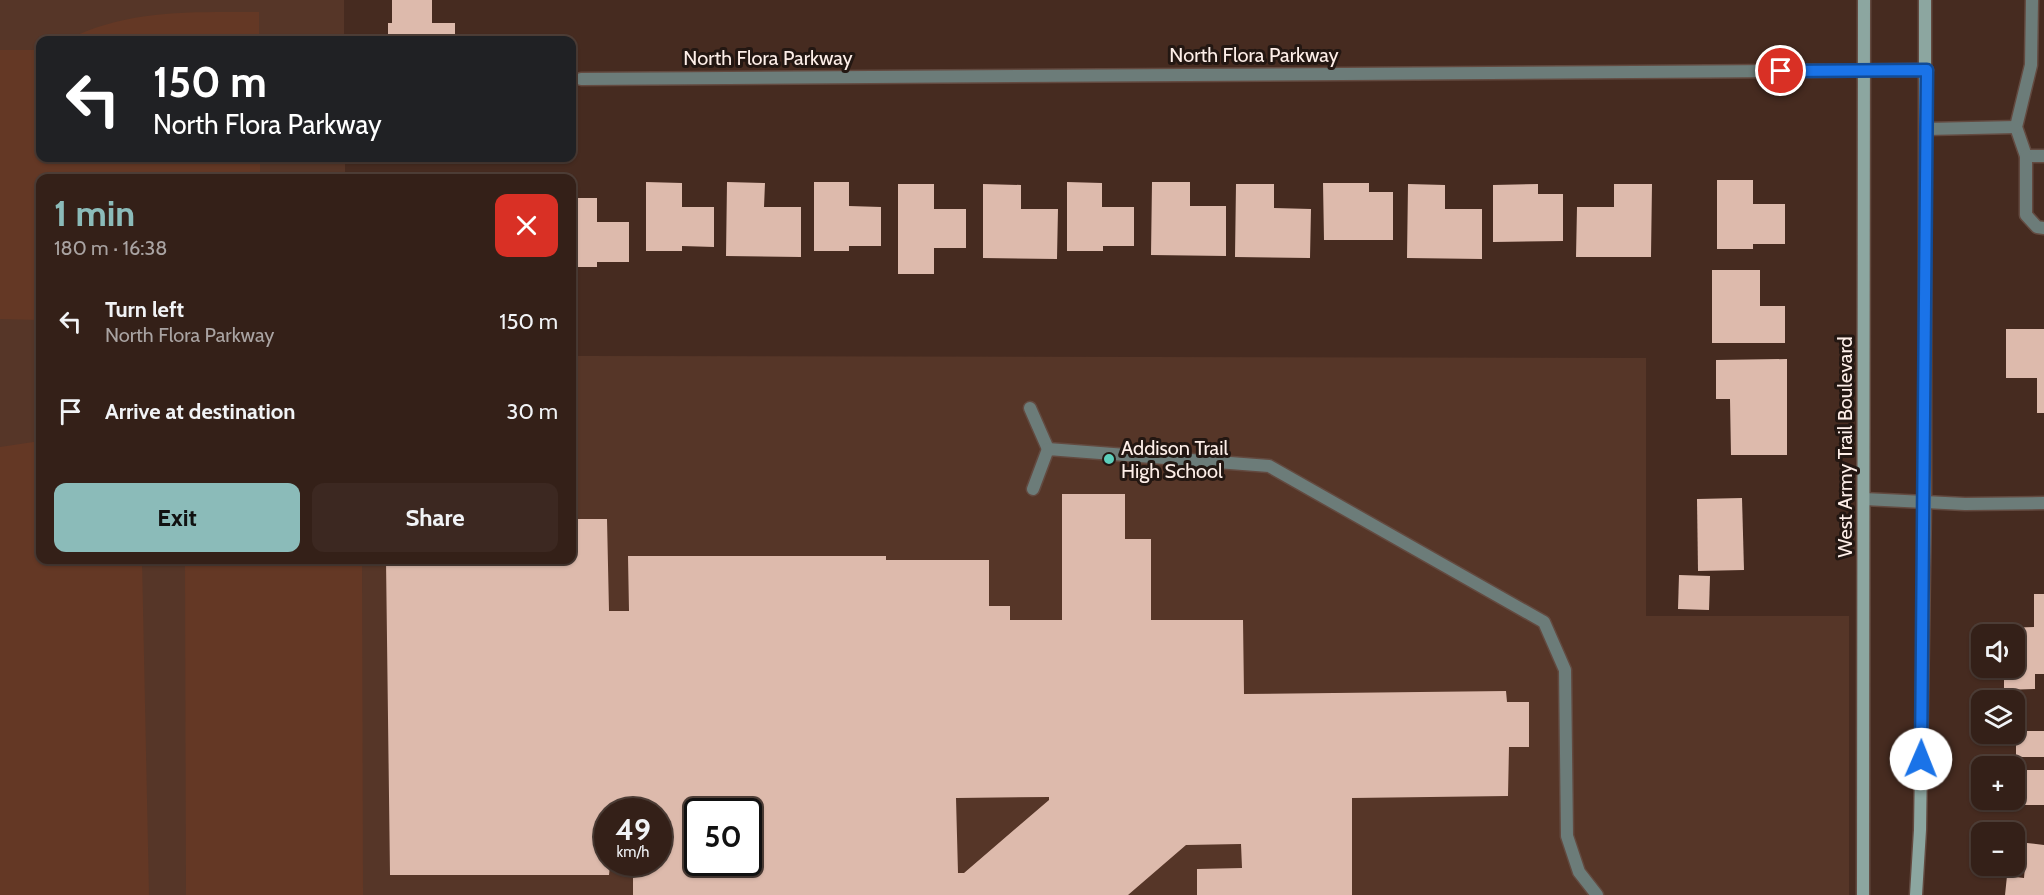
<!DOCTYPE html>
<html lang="en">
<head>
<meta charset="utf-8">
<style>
  body { margin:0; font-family:Cabin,sans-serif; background:#3c2821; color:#f1f3f6; height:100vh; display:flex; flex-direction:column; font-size:22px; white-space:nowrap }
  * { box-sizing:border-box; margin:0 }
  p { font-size:20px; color:#a9a3a2 }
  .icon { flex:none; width:33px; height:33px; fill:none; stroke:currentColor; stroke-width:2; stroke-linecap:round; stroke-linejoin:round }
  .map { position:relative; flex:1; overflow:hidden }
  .details { position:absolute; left:36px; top:174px; width:540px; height:390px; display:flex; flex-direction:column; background:#342018; border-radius:12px; box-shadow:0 2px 4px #0004,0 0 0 2px #4e3e37 }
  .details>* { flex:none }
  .guide { position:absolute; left:36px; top:36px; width:540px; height:126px; border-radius:12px; box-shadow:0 2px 4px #0004,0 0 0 2px #4e3e37; background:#202124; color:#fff; overflow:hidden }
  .buttons { position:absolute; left:1971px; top:624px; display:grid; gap:12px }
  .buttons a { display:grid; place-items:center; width:54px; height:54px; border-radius:12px; background:#342018; box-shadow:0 2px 4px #0004,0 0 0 2px #4e3e37; font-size:30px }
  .speed { position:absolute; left:594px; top:798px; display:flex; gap:12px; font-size:30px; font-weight:700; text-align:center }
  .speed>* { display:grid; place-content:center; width:78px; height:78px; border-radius:50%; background:#342018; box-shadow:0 2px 4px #0004,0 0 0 2px #4e3e37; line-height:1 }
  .speed small { font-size:15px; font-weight:400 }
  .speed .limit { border:3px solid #111; border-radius:9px; background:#fff; color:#111 }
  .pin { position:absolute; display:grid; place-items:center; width:51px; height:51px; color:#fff; margin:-26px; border:3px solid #fff; border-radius:50%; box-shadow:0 2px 6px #0007 }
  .me { position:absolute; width:66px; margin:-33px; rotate:1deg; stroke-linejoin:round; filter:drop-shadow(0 0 4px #0008) }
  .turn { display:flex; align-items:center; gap:21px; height:126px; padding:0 18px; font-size:27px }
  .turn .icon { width:78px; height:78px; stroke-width:2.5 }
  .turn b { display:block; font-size:42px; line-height:51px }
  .round { display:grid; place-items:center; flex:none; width:63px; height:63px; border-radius:12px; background:#3c2821 }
  .summary { display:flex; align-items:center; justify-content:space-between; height:102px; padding:0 18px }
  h1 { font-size:36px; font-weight:800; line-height:45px; color:#8bbbb9 }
  .button { display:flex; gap:12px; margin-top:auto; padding:12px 18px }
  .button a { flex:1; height:69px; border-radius:12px; background:#8bbbb9; color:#111; font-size:24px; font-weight:800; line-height:69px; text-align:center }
  .button a+a { background:#3c2821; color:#f1f3f6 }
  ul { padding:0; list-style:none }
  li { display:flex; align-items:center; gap:18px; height:90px; padding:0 18px }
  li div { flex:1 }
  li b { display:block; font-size:22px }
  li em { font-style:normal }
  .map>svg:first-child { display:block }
  .built { fill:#563628; fill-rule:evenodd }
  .green { fill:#643825 }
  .building { fill:#ddbaac; fill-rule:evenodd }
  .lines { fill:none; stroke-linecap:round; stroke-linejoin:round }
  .service-casing { stroke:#634a40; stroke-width:15 }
  .minor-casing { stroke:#634a40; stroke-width:15 }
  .secondary-casing { stroke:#634a40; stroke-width:15 }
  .service { stroke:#6c7c79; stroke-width:12 }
  .minor { stroke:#6c7c79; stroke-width:12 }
  .secondary { stroke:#8ca6a0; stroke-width:12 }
  .route-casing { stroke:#114b97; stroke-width:15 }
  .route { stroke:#1a73e8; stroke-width:10 }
  .poi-dot { fill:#5ccebb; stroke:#231712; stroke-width:2 }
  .labels { text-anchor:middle; stroke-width:6; stroke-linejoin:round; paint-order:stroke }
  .street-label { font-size:20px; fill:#fdeee8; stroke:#231712 }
  .poi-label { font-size:20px; fill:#fdeee8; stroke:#231712; text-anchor:start }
</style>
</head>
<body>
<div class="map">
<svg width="2044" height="895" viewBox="0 0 2044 895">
  <rect width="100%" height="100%" fill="#462b20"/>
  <path class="built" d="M 0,0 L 344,0 L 344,40 L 40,40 L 40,158 L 345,158 L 345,178 L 40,178 L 40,560 L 572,560 L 572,356 L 1646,358 L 1646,616 L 1849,616 L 1849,895 L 0,895 ZM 608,812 L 658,812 L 658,862 L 608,862 ZM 698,812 L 748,812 L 748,862 L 698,862 Z"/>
  <g class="green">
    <path d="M 259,12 L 259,40 L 66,40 C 129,9 191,12 259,12 Z"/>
    <polygon points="0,50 40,50 40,158 260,158 260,178 40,178 40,320 0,319"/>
    <polygon points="40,441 40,560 142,560 149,895 0,895 0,447"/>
    <polygon points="185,560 362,560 363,895 186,895"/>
  </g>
  <g class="building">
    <polygon points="392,0 432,0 432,23 455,23 455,40 388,40 388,23 392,23"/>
    <polygon points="1717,180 1753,180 1753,204 1785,204 1785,244 1753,244 1753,249 1717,249"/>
    <polygon points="646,182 682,183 682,207 714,207 714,247 682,246 682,251 646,251"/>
    <polygon points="727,182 765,183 764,207 801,207 801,257 726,256"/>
    <polygon points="814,182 849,182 849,206 881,207 881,246 849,246 849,251 814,251"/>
    <polygon points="1067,182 1102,183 1102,207 1134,207 1134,246 1103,246 1103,251 1067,251"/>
    <polygon points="1152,182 1190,182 1190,206 1226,206 1226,256 1151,255"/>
    <polygon points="1323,183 1369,183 1369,192 1393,192 1393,240 1324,240"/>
    <polygon points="898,184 934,184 934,209 966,209 966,248 934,248 934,274 898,274"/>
    <polygon points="983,184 1021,185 1021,209 1058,209 1057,259 983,258"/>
    <polygon points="1236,184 1274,184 1274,208 1311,209 1310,258 1235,257"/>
    <polygon points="1408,184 1445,185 1445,209 1482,209 1482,259 1407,258"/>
    <polygon points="1538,184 1538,194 1563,194 1563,241 1493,242 1493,185"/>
    <polygon points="1614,184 1652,184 1651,257 1576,257 1577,207 1614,207"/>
    <polygon points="572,198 597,198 597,222 629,222 629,262 597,262 597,267 572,267"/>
    <polygon points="1712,270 1760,270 1760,306 1785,306 1785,343 1712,343"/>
    <polygon points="2006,329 2044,329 2044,413 2037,413 2037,378 2006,378"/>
    <polygon points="1787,359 1787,455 1731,455 1730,399 1716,399 1716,360"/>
    <path d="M 1062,494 L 1125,494 L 1125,539 L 1151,539 L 1151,620 L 1243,620 L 1244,694 L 1506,691 L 1507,702 L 1529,702 L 1529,747 L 1509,747 L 1508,796 L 1352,798 L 1352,895 L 1197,895 L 1197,869 L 1242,868 L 1241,844 L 1186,845 L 1128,895 L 633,895 L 633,866 L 610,866 L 609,875 L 390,875 L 386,560 L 572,560 L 572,519 L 607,519 L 609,611 L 629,611 L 628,556 L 886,556 L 886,560 L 989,560 L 989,606 L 1010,606 L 1010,620 L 1062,620 ZM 1049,797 L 1049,800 L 964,873 L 958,873 L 956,798 ZM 608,812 L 658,812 L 658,862 L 608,862 ZM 698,812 L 748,812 L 748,862 L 698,862 Z"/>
    <polygon points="1742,498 1744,570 1698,571 1697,499"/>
    <polygon points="1679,575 1710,576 1709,610 1678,609"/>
    <polygon points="2034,594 2044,594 2044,674 2035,674 2035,689 2004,690 2004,668 2014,668 2014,634 2004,634 2003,628 2034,627"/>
    <rect x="2016" y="731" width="28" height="26"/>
    <polygon points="2014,770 2044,770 2044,805 2003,805 2003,800 2014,800"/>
    <polygon points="2027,843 2044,845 2044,895 2005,895 2007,876 2024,878"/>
  </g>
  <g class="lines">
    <defs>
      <g id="service">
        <polyline points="2032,0 2031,65 2016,127 2026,156 2044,156"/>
        <polyline points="1927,129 2016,127"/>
        <polyline points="2026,156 2026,215 2037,227 2044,228"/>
        <polyline points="1030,408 1048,449"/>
        <polyline points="1033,489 1048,449 1269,466 1544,622 1565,670 1567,836 1579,872 1597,895"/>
      </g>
      <g id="minor">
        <polyline points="581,79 1927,70"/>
        <polyline points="1864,499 1965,504 2044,503"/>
      </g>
      <g id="secondary">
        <polyline points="1863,895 1864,0"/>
        <polyline points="1916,895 1920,830 1925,502 1925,0"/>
      </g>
    </defs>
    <use href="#service" class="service-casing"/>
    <use href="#minor" class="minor-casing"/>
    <use href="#secondary" class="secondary-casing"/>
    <use href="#service" class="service"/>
    <use href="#minor" class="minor"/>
    <use href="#secondary" class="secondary"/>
  </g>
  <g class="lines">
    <defs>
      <polyline id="route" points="1781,71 1927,70 1921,759"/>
    </defs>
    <use href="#route" class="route-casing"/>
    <use href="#route" class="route"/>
  </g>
  <circle class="poi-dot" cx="1109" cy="459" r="6"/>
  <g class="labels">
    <g class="street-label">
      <text x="1254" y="62">North Flora Parkway</text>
      <text x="768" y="65">North Flora Parkway</text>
      <text transform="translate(1845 447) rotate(-90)" y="7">West Army Trail Boulevard</text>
    </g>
    <g class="poi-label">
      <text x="1121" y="455">Addison Trail<tspan x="1121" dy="23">High School</tspan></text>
    </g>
  </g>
</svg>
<div class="buttons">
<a><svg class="icon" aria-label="sound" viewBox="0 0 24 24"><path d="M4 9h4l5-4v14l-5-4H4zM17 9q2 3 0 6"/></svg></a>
<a><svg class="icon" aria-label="layers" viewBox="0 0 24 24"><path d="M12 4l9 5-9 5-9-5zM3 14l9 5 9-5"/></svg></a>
<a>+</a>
<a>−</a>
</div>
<div class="speed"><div>49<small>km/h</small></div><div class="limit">50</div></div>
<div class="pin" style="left:1781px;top:71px;background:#d93025"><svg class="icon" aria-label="arrive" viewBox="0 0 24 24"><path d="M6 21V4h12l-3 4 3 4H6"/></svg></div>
<svg class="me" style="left:1921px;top:759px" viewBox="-20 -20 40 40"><circle r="19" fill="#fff"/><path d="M0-13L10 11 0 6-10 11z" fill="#1a73e8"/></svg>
<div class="guide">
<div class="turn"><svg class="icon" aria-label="left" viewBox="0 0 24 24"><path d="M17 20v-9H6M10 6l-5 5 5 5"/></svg><div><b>150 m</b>North Flora Parkway</div></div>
</div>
<section class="details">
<div class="summary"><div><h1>1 min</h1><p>180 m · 16:38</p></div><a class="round" style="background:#d93025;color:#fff"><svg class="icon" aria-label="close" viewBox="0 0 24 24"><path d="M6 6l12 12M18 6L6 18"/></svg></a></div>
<ul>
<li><svg class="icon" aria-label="left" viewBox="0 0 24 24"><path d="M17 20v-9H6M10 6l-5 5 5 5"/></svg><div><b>Turn left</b><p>North Flora Parkway</p></div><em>150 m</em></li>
<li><svg class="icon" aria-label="arrive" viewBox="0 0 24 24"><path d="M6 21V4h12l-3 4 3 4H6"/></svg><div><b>Arrive at destination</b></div><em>30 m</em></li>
</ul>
<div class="button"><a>Exit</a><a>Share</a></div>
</section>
</div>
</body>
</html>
